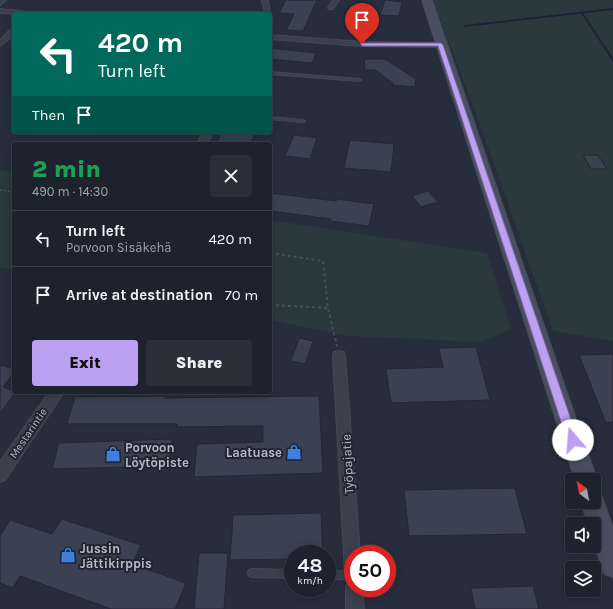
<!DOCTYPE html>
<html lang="en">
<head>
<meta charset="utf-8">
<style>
  body { margin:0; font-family:Karla,sans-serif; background:#2a2f3a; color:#f1f3f6; height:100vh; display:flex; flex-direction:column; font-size:15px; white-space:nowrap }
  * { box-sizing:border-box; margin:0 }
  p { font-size:13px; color:#a0a4aa }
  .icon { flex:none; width:22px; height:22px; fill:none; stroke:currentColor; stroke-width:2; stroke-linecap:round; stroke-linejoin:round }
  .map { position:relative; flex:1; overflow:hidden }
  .panel { position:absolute; left:12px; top:142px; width:260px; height:252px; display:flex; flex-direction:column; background:#1d222e; border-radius:4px; box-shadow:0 2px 10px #0003,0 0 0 1px #3b3f4a }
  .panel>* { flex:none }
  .hud { position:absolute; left:12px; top:12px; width:260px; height:122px; border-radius:4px; box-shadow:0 2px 10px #0003,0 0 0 1px #3b3f4a; background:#00695c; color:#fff; overflow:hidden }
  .needle { width:26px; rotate:328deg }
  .tools { position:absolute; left:565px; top:473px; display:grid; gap:8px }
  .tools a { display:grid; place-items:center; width:36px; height:36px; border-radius:4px; background:#1d222e; box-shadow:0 2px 10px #0003,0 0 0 1px #3b3f4a; font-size:20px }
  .speed { position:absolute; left:284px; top:545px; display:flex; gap:8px; font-size:20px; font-weight:700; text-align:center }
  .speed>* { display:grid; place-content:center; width:52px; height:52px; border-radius:50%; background:#1d222e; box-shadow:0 2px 10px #0003,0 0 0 1px #3b3f4a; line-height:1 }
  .speed small { font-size:10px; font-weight:400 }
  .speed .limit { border:6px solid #d22; background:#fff; color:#111 }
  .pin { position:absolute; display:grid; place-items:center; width:34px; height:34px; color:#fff; margin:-41px -17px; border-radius:50% 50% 50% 0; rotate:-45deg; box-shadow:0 0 4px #0007 }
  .pin .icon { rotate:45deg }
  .me { position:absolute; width:44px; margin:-22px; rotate:342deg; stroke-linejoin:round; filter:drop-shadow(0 0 3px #0008) }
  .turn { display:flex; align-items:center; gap:14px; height:84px; padding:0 20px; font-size:18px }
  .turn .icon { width:52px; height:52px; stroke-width:2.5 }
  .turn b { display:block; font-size:28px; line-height:34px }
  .then { display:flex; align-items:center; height:38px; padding:0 20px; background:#0003; gap:8px; font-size:15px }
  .round { display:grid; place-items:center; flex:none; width:42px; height:42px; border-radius:4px; background:#2a2f3a }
  .overview { display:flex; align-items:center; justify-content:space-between; height:68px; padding:0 20px }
  h1 { font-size:24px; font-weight:800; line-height:30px; color:#1e9e55 }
  .primary-button { display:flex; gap:8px; margin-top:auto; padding:8px 20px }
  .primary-button a { flex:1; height:46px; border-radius:4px; background:#bca0f2; color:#111; font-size:16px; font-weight:800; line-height:46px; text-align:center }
  .primary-button a+a { background:#2a2f3a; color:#f1f3f6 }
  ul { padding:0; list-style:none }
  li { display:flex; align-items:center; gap:12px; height:56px; padding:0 20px; border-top:1px solid #3b3f4a }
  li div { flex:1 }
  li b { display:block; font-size:15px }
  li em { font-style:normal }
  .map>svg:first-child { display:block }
  .green { fill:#29393e }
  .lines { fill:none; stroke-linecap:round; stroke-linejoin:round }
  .stream { stroke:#1b233a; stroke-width:2 }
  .building { fill:#394152; stroke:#222734 }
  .lane-casing { stroke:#444956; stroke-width:2 }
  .street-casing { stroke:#444956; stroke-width:2 }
  .secondary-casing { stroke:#444956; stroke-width:2 }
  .path-far1 { stroke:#425256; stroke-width:1.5; stroke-dasharray:2 2; stroke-linecap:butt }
  .path { stroke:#425256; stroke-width:2; stroke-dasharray:3 3; stroke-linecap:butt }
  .lane { fill:#3b404d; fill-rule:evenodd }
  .street { fill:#3b404d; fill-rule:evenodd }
  .secondary { fill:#494f60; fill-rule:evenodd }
  .route { fill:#bca0f2; stroke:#7a689d }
  .labels { text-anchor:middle; stroke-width:4; stroke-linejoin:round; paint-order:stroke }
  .street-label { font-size:11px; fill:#b7bbc8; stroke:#202532 }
  .near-poi-label { font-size:13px; font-weight:bold; fill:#b7bbc8; stroke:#202532; text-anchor:start }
  .near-street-label { font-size:13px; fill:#b7bbc8; stroke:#202532 }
</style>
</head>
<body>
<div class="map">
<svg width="613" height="609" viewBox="0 0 613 609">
  <rect width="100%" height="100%" fill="#272d3d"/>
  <g class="green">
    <polygon points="433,0 613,0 613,341 553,331 482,130"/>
    <polygon points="0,170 14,173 14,270 0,268"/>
    <polygon points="270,220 487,253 511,329 481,342 348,336 270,320"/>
  </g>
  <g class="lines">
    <g class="stream">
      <polyline points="582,13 613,60"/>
      <polyline points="465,26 613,9"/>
    </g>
  </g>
  <g class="building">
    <polygon points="286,0 317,0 303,31 286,30 294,14 279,13"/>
    <polygon points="385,0 402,2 399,16 380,15"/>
    <polygon points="270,48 316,53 312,63 270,59"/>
    <polygon points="364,59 385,59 416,79 415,87 392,85 393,83 375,70 365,70"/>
    <polygon points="222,132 256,132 250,144 216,144"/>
    <polygon points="294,135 317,138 310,159 285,156"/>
    <polygon points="350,140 394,144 391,172 344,168"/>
    <polygon points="583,155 598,155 607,169 591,169"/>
    <polygon points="428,191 438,202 421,207 412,196"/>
    <polygon points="270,193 336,201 336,199 374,204 369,226 330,221 331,219 270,211"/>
    <polygon points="299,338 313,341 305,364 291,361"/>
    <polygon points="476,347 490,400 391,403 386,369 443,367 439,348"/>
    <polygon points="613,354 613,422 606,423 579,355"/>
    <polygon points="0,365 14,369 14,372 3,387 16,392 0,413"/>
    <polygon points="164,396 164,398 319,396 323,473 194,477 197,444 263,442 263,426 177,427 177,424 67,424 75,397"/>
    <polygon points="172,439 169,466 52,469 59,443"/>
    <polygon points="515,488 527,534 409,536 404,490"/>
    <polygon points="321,513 323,554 293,554 293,559 230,560 233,515"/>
    <polygon points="62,519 141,545 132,564 186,583 175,609 111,609 20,576 13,588 0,583 0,536 10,520 52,534"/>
    <polygon points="199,553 228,553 224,609 194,609"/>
    <polygon points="533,586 539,609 475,609 471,588"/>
  </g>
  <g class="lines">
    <defs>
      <g id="lane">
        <polygon points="270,72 359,79 361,80 359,81 270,74"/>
        <polygon points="270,117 303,120 305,121 303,122 270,119"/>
        <polygon points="252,569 293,570 293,578 252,577 249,576 248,573 249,570"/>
        <rect x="327" y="571" width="26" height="8"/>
      </g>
      <g id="street">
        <polygon points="0,0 6,0 0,5"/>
        <polygon points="262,0 268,0 270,15 265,14"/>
        <polygon points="333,0 339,0 333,9 329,9 328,8"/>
        <polygon points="0,9 29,12 32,14 0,13"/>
        <polygon points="11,29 14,29 14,35 0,46 0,40"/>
        <polygon points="270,35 362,42 441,43 445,45 441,47 362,46 270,39"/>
        <polygon points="203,132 213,132 207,144 197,144"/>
        <polygon points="339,351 344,352 345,356 360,554 353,554 353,588 362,588 364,609 346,609 346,588 348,582 353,580 347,578 345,572 333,356 334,352"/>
        <polygon points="49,392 64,392 5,480 0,482 0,462"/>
      </g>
      <g id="secondary">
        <polygon points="422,0 432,0 597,480 594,487 594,480 575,480"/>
        <polygon points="594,491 601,494 613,528 613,577 604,574 594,543 594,524 588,524 581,502 594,502"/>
      </g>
    </defs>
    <use href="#lane" class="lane-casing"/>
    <use href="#street" class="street-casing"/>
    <use href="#secondary" class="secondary-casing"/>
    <polyline class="path-far1" points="0,190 14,192"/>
    <g class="path">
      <polyline points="270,253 323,261 328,308 337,346"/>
      <polyline points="270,305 328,308"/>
    </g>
    <use href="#lane" class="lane"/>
    <use href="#street" class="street"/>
    <use href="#secondary" class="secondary"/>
  </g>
  <polygon class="route" points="360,43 441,43 443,45 578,440 577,443 573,445 569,443 567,440 438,46 362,46"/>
  <defs>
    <symbol id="shop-bare" viewBox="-9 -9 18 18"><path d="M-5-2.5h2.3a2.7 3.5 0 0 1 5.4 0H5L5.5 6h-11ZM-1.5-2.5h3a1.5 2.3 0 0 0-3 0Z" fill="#3f7fe0" stroke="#202532" stroke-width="2.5" paint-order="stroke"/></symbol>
  </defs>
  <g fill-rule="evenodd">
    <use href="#shop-bare" x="283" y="441" width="22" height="22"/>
    <use href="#shop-bare" x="102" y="443" width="22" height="22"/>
    <use href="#shop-bare" x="57" y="544" width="22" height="22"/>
  </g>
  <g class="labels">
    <g class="street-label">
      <text transform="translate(28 433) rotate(-56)" y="4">Mestarintie</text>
    </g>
    <g class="near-poi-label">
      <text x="125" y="452">Porvoon<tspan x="125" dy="15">Löytöpiste</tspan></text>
      <text x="282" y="457" text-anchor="end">Laatuase</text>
      <text x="80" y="553">Jussin<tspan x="80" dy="15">Jättikirppis</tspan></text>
    </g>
    <g class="near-street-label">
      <text transform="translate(347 464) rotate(-93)" y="5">Työpajatie</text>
    </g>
  </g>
</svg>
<div class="tools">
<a><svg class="needle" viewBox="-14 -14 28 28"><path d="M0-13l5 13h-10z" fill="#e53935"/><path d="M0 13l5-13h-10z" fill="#a0a4aa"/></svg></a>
<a><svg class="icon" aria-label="sound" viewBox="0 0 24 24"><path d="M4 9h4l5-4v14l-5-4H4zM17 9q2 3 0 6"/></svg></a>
<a><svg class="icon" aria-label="layers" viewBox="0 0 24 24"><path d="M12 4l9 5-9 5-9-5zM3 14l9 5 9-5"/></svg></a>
</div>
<div class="speed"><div>48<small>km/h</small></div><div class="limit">50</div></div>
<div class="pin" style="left:362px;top:44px;background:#d93025"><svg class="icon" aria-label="arrive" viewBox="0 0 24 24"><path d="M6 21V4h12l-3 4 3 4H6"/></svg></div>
<svg class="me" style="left:573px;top:440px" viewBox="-20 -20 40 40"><circle r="19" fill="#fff"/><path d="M0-13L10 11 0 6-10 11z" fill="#bca0f2"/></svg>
<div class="hud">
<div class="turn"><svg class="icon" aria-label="left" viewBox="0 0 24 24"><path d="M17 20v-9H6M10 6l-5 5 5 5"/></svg><div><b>420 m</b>Turn left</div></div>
<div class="then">Then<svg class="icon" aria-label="arrive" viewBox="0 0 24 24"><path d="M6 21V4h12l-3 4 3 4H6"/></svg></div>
</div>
<section class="panel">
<div class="overview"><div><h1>2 min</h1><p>490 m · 14:30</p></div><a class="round"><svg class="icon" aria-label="close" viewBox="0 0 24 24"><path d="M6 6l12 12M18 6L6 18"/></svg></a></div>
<ul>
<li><svg class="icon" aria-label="left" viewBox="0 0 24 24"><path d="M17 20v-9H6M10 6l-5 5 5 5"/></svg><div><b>Turn left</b><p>Porvoon Sisäkehä</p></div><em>420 m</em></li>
<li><svg class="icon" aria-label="arrive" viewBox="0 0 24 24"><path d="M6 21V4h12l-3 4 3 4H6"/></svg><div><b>Arrive at destination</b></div><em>70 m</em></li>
</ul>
<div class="primary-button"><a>Exit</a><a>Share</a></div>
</section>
</div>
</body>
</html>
